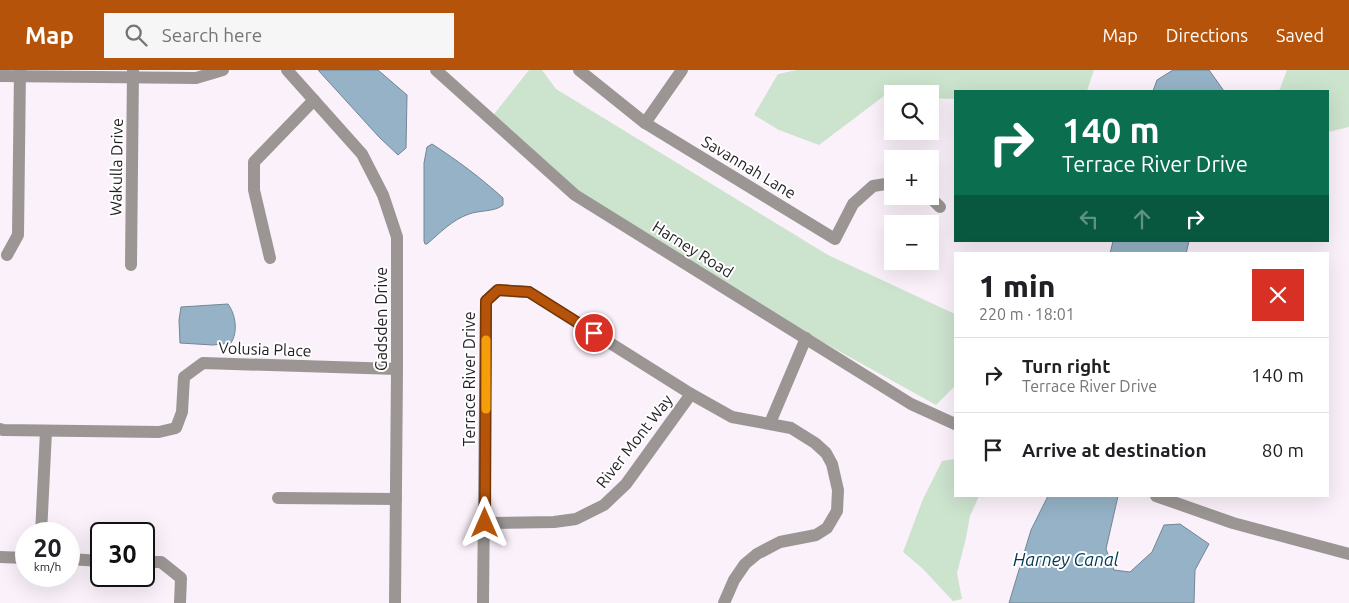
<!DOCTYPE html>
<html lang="en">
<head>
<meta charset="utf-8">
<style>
  body { margin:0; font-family:Ubuntu,sans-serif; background:#f6f6f6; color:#202124; height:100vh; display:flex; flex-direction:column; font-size:19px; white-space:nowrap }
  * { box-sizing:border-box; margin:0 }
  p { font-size:16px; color:#757577 }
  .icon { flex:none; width:28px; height:28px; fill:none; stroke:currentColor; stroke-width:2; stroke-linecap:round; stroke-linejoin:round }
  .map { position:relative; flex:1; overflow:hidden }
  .side { position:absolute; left:954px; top:182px; width:375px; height:245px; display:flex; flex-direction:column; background:#fff; border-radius:0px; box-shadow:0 5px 20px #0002 }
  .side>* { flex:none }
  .top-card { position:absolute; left:954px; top:20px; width:375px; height:152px; border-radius:0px; box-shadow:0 5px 20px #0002; background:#0b6e4f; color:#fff; overflow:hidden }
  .buttons { position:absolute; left:884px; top:15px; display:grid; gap:10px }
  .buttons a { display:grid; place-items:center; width:55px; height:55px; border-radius:0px; background:#fff; box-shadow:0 5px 20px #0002; font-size:25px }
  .speed { position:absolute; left:15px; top:452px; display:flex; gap:10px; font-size:25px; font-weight:700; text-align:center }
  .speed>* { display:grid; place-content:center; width:65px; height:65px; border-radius:50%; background:#fff; box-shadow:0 5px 20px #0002; line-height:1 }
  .speed small { font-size:12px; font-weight:400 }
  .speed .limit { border:2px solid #111; border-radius:8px; background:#fff; color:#111 }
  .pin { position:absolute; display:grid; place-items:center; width:42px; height:42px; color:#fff; margin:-21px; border:2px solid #fff; border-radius:50%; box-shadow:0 1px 5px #0007 }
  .me { position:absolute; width:55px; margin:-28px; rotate:0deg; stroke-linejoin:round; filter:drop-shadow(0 0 4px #0008) }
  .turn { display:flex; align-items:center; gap:18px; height:105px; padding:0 25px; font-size:22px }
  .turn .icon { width:65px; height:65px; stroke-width:2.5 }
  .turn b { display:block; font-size:35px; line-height:42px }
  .lanes { display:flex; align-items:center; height:48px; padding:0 25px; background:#0003; justify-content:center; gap:25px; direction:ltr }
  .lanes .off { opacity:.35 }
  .round { display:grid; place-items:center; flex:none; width:52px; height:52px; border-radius:0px; background:#f6f6f6 }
  .headline { display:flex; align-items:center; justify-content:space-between; height:85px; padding:0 25px }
  h1 { font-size:30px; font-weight:800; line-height:38px }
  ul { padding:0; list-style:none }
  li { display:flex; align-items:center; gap:15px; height:75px; padding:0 25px; border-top:1px solid #e0e0e0 }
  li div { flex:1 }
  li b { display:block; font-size:19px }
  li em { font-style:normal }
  header { display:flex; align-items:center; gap:30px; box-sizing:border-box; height:70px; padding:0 25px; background:#b45309; color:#fff }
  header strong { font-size:24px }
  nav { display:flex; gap:28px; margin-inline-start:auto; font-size:18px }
  .search { width:350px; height:45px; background:#f6f6f6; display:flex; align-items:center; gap:12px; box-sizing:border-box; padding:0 18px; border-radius:0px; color:#757577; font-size:19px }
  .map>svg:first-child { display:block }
  .green { fill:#cce3ce }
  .water { fill:#95b2c6; stroke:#728695 }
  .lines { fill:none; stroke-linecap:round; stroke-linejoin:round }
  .minor { stroke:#9b9694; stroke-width:12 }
  .route-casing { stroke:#753606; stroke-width:12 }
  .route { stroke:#b45309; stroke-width:9 }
  .slow { stroke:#f59e0b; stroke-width:9 }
  .labels { text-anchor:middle; stroke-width:4; stroke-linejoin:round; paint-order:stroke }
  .street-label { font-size:16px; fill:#221f22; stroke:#fff }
  .water-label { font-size:18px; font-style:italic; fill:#003855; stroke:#fff }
</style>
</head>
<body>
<header>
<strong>Map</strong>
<div class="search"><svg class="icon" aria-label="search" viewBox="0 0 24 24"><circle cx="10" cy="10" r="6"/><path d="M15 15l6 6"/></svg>Search here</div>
<nav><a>Map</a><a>Directions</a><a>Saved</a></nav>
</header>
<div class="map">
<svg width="1349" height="533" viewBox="0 0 1349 533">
  <rect width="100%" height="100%" fill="#fbf1fa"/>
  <g class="green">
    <polygon points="529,0 542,0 556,19 828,185 955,244 955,316 936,335 792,255 596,136 491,48"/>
    <polygon points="797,0 1094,0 1087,21 955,21 955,29 930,28 930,24 892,24 892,27 884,26 819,75 779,60 754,45 778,4"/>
    <polygon points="1287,0 1349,0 1349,57 1328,62 1328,21 1279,21"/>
    <polygon points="955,389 955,426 979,426 970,446 966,468 957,503 962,529 953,531 922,498 903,482 923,429 942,391"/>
  </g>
  <g class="water">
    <polygon points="318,0 378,0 407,25 406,78 398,85 379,67"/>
    <polygon points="1173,0 1209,0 1224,21 1153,21 1157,10"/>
    <path d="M 432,74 C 457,90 481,108 503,128 L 503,135 C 495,142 480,140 469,144 C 452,150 441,162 427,174 L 425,174 L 424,171 L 424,93 L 427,77 Z"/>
    <polygon points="1113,171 1189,171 1186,184 1110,184"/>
    <path d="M 228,234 C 236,245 238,262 231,273 L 213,275 L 180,273 L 179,250 L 181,237 Z"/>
    <polygon points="1048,426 1118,426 1106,479 1114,500 1130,502 1152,482 1164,455 1180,454 1209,474 1195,500 1194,533 1009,533 1031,460"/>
  </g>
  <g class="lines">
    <g class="minor">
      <polyline points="287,0 362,84 383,125 397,167 397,299 395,533"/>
      <polyline points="436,0 575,125 911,334 955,354"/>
      <polyline points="579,0 645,53 835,169 853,134 873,116 892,113"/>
      <polyline points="0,6 196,8 223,0"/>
      <polyline points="645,53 682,0"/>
      <polyline points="929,126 940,137"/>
      <polyline points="7,185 18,165 20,0"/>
      <polyline points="270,188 254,120 254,92 314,30"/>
      <polyline points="131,195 133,0"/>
      <polyline points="770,353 806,268"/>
      <polyline points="0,359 3,360 159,362 176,358 182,342 184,307 203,293 397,299"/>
      <polyline points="1156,426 1233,453 1349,484"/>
      <polyline points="278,428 396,429"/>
      <polyline points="485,453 554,452 576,449 604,435 626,414 691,324"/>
      <polyline points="41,464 46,361"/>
      <polyline points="0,487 26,488"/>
      <polyline points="69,489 101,491"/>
      <polyline points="144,492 161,492 181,508 180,533"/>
      <polyline points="483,533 486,231 498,220 529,222 691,324 732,347 791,358 815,373 826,383 832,394 838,420 837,441 827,458 816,465 780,472 757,484 745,494 734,510 724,533"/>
    </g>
  </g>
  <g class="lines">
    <defs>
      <polyline id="route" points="485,453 486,231 498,220 529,222 594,263"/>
    </defs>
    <use href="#route" class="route-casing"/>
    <use href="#route" class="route"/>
    <polyline class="slow" points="486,339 486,270"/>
  </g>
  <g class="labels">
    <g class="street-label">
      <text transform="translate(116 97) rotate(-89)" y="6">Wakulla Drive</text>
      <text transform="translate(749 97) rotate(31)" y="6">Savannah Lane</text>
      <text transform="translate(693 179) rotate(32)" y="6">Harney Road</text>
      <text transform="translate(381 249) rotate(-90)" y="6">Gadsden Drive</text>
      <text transform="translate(265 279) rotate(2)" y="6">Volusia Place</text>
      <text transform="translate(469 309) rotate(-90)" y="6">Terrace River Drive</text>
      <text transform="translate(634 371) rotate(-52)" y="6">River Mont Way</text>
    </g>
    <g class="water-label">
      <text x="1066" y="496">Harney Canal</text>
    </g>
  </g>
</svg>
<div class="buttons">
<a><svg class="icon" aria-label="search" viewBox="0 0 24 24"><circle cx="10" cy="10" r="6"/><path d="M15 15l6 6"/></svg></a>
<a>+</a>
<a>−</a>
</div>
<div class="speed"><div>20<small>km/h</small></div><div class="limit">30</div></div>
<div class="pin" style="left:594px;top:263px;background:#d93025"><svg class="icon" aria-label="arrive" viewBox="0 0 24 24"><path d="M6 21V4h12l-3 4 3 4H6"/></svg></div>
<svg class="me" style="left:485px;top:453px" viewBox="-20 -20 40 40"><path d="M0-17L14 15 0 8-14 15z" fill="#b45309" stroke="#fff" stroke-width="4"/></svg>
<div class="top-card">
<div class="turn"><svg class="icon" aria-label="right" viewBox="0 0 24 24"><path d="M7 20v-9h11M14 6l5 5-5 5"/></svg><div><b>140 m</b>Terrace River Drive</div></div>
<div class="lanes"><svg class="icon off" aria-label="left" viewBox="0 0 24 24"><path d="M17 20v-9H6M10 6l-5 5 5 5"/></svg><svg class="icon off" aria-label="ahead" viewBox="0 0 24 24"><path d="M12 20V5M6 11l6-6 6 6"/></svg><svg class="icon" aria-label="right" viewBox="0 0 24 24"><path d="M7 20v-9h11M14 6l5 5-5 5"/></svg></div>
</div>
<section class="side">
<div class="headline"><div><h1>1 min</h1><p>220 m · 18:01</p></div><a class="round" style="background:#d93025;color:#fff"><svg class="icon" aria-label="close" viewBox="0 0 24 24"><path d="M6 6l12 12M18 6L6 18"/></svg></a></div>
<ul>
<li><svg class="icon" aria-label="right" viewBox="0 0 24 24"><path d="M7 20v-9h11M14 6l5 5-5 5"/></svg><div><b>Turn right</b><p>Terrace River Drive</p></div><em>140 m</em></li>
<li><svg class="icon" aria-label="arrive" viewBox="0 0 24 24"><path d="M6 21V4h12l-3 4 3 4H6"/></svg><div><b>Arrive at destination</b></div><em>80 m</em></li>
</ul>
</section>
</div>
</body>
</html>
